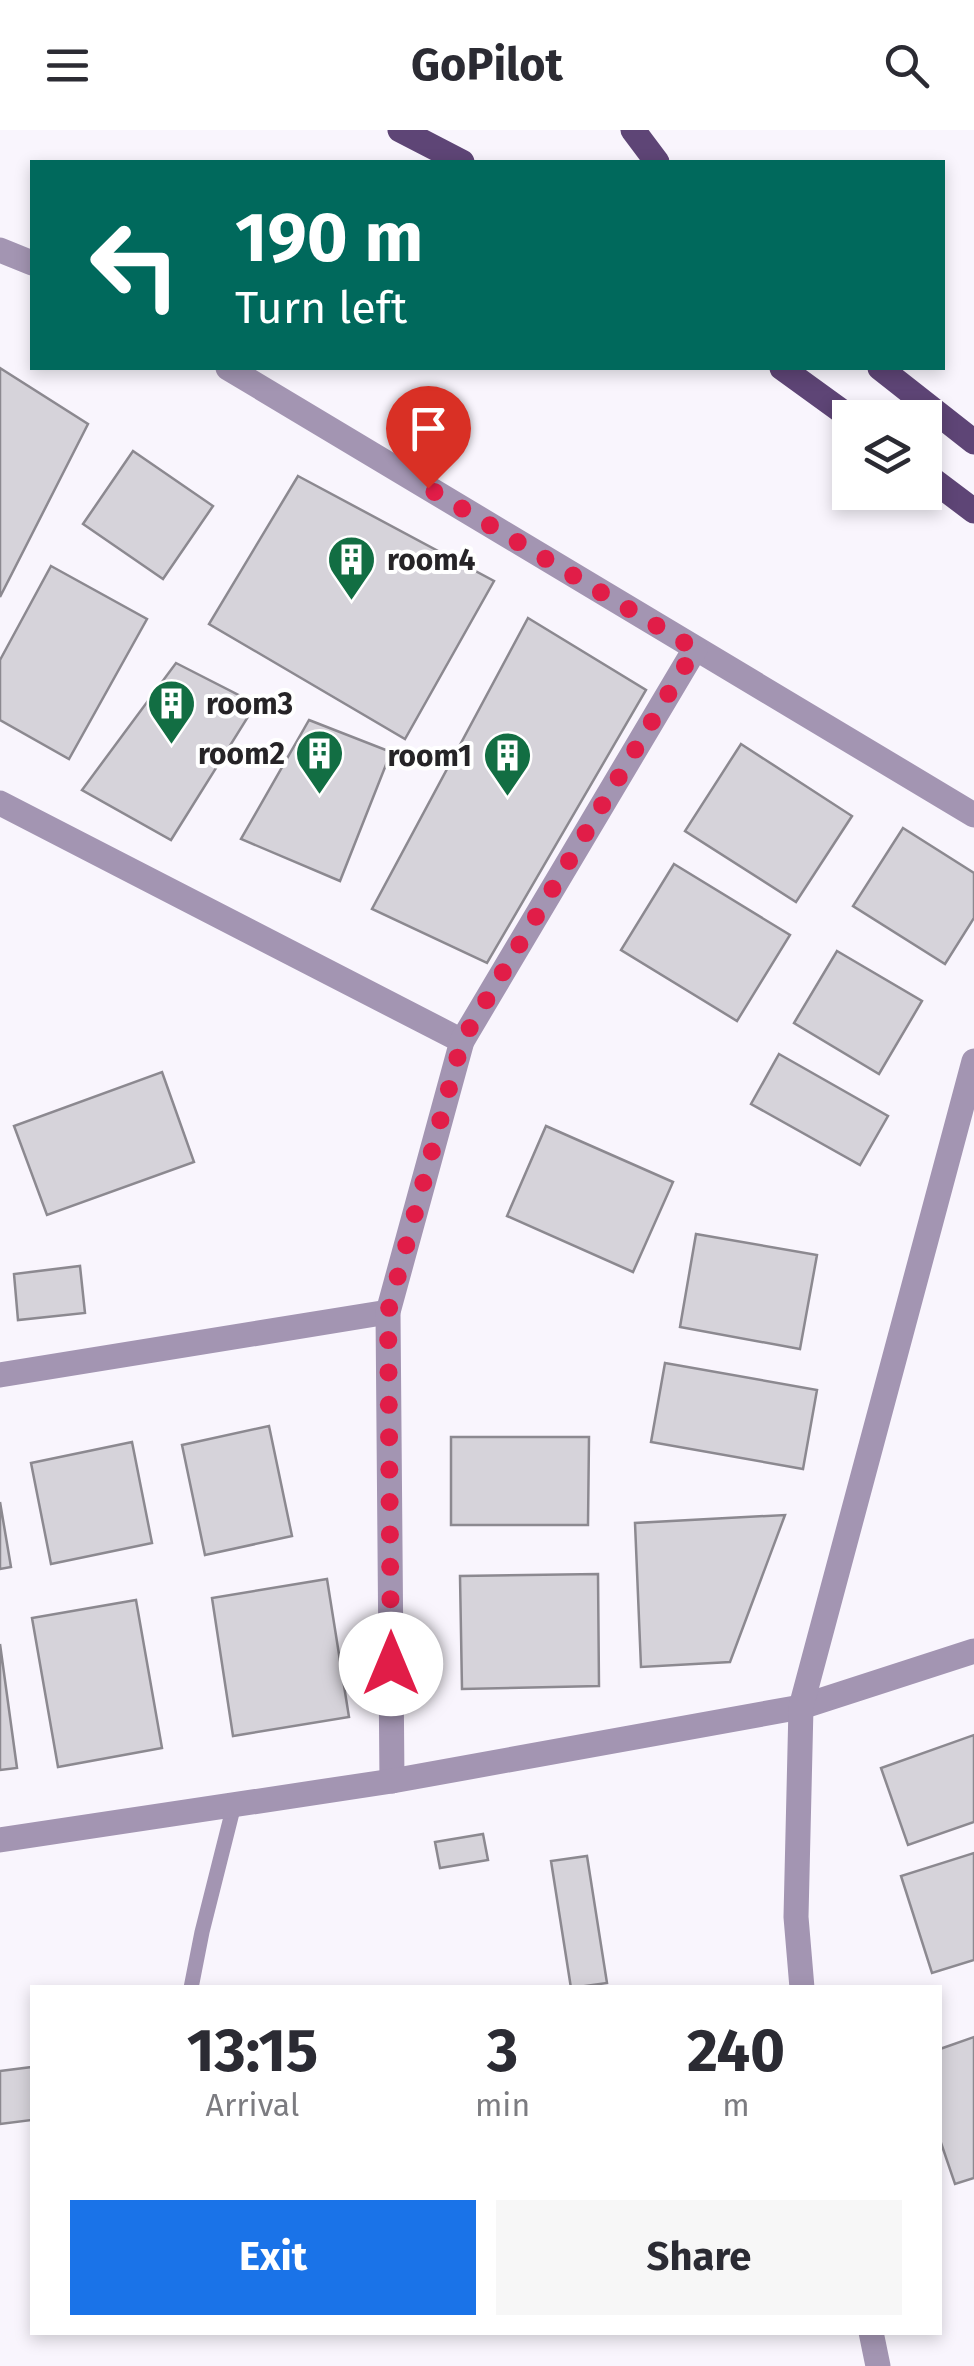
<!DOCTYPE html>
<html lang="en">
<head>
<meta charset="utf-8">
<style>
  body { margin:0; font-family:"Fira Sans",sans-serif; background:#f7f7f7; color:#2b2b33; height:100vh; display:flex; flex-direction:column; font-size:38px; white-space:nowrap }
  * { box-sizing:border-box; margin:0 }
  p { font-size:32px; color:#7c7c81 }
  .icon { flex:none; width:55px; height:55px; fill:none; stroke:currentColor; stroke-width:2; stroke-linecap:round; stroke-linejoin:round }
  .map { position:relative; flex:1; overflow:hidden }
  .drawer { position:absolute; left:30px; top:1855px; width:912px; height:350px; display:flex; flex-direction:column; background:#fff; border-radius:0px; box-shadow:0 5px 15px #0003 }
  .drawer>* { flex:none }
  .banner { position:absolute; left:30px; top:30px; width:915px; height:210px; border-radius:0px; box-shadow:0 5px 15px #0003; background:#00695c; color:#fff; overflow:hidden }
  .buttons { position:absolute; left:832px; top:270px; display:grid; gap:20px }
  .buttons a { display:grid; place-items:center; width:110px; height:110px; border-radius:0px; background:#fff; box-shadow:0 5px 15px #0003; font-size:50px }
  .pin { position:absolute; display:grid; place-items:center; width:85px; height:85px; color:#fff; margin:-102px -42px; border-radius:50% 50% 50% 0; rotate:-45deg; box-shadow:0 0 10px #0007 }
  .pin .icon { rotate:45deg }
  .me { position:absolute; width:110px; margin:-55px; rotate:0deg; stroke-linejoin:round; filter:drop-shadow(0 0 8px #0008) }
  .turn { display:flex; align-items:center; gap:35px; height:210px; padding:0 40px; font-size:45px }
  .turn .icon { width:130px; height:130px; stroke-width:2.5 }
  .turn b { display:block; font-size:70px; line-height:85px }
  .eta { display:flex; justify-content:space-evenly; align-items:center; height:170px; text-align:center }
  .eta b { font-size:60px; font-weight:700; line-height:70px }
  .button { display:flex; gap:20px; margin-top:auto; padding:20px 40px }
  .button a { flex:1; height:115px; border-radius:0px; background:#1a73e8; color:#fff; font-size:40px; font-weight:700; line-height:115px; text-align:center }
  .button a+a { background:#f7f7f7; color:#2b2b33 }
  header { display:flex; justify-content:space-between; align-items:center; height:130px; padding:0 40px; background:#fff; font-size:45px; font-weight:700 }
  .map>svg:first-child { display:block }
  .building { fill:#d6d3da; stroke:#8c8990; stroke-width:2.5 }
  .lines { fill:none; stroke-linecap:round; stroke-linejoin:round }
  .service { stroke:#a395b2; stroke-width:15 }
  .minor { stroke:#a395b2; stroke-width:25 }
  .primary { stroke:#5e4576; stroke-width:25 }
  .route { stroke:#e11d48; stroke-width:18; stroke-dasharray:0 32.4 }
  .labels { text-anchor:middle; stroke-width:8; stroke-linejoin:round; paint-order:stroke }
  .poi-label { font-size:30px; font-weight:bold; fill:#262427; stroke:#fff; text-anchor:start }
</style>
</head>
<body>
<header><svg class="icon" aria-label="menu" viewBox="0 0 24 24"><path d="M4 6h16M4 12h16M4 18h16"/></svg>GoPilot<svg class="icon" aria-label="search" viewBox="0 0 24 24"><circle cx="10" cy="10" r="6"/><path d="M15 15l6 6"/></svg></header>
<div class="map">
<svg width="974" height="2236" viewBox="0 0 974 2236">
  <rect width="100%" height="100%" fill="#f9f5fd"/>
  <g class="building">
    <polygon points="0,238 88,294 0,467"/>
    <polygon points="133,321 213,376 163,449 83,394"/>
    <polygon points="298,346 494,451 405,609 209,494"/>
    <polygon points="51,436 147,489 69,629 0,590 0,530"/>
    <polygon points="528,488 646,560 487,833 372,779"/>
    <polygon points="176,533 256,574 171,710 82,660"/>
    <polygon points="309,590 391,622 340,751 241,709"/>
    <polygon points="741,614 852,686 796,772 685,701"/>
    <polygon points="903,698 974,743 974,788 945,834 853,776"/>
    <polygon points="674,734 790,805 737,891 621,820"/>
    <polygon points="837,821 922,871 879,944 794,893"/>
    <polygon points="779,924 888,986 860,1035 751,974"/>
    <polygon points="162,942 194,1032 47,1085 14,996"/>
    <polygon points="546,996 673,1052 633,1142 507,1086"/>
    <polygon points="696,1104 817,1125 800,1219 680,1197"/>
    <polygon points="80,1136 85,1183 18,1190 14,1144"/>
    <polygon points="665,1233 817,1260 803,1339 651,1312"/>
    <polygon points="269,1296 292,1406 205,1425 182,1315"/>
    <polygon points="451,1307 589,1307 588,1395 451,1395"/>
    <polygon points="132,1312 152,1413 51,1434 31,1333"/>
    <polygon points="0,1372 11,1437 0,1439"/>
    <polygon points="785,1385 730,1532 641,1537 635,1393"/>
    <polygon points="598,1444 599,1556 462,1559 460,1446"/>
    <polygon points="327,1449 349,1587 233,1606 212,1468"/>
    <polygon points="136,1470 162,1618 58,1637 32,1488"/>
    <polygon points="0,1514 17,1638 0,1640"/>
    <polygon points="974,1605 974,1692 908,1715 881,1638"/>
    <polygon points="483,1704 488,1730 440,1738 435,1712"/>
    <polygon points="974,1723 974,1830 932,1843 901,1746"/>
    <polygon points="587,1726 607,1853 571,1858 551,1731"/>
    <polygon points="974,1907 974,2048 955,2054 940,2010 940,1919"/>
    <polygon points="32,1937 32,1990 0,1994 0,1941"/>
  </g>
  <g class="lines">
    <polyline class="service" points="191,1858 202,1802 234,1675"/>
    <g class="minor">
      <polyline points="0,120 32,133"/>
      <polyline points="228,238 974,685"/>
      <polyline points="0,673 462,911"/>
      <polyline points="0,1245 388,1182"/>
      <polyline points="392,1651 388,1182 462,911 695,519"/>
      <polyline points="0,1710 392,1651 801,1577 974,1521"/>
      <polyline points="802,1858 796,1787 801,1577 974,931"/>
      <polyline points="871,2202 878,2236"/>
    </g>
    <g class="primary">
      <polyline points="400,0 462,32"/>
      <polyline points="633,0 657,32"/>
      <polyline points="782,238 851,288"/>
      <polyline points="880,238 974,312"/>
      <polyline points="925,344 974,381"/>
    </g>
  </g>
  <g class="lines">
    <polyline class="route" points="391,1534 388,1182 462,911 695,519 428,358"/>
  </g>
  <defs>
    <symbol id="building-pin" viewBox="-11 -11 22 30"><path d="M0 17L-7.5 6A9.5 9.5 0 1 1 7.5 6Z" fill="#126e43" stroke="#fff"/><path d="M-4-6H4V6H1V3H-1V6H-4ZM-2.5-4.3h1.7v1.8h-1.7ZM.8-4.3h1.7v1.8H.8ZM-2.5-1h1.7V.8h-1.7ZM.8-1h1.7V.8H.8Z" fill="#fff"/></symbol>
  </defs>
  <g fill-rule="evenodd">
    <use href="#building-pin" x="324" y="402" width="55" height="75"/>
    <use href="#building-pin" x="144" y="546" width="55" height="75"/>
    <use href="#building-pin" x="292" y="596" width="55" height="75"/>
    <use href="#building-pin" x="480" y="598" width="55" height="75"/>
  </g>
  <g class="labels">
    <g class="poi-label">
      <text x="387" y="440">room4</text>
      <text x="206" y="584">room3</text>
      <text x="285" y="634" text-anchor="end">room2</text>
      <text x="472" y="636" text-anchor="end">room1</text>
    </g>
  </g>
</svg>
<div class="buttons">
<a><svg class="icon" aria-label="layers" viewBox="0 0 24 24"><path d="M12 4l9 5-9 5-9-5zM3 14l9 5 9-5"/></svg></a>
</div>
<div class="pin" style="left:428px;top:358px;background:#d93025"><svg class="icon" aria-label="arrive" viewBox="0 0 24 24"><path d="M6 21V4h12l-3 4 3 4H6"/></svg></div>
<svg class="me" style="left:391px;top:1534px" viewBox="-20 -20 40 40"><circle r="19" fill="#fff"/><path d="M0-13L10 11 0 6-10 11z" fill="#e11d48"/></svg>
<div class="banner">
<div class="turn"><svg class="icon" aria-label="left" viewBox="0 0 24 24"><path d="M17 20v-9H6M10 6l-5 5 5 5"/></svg><div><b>190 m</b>Turn left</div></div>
</div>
<section class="drawer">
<div class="eta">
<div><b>13:15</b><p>Arrival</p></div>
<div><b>3</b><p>min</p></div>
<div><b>240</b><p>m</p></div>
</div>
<div class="button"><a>Exit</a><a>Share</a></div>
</section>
</div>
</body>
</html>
